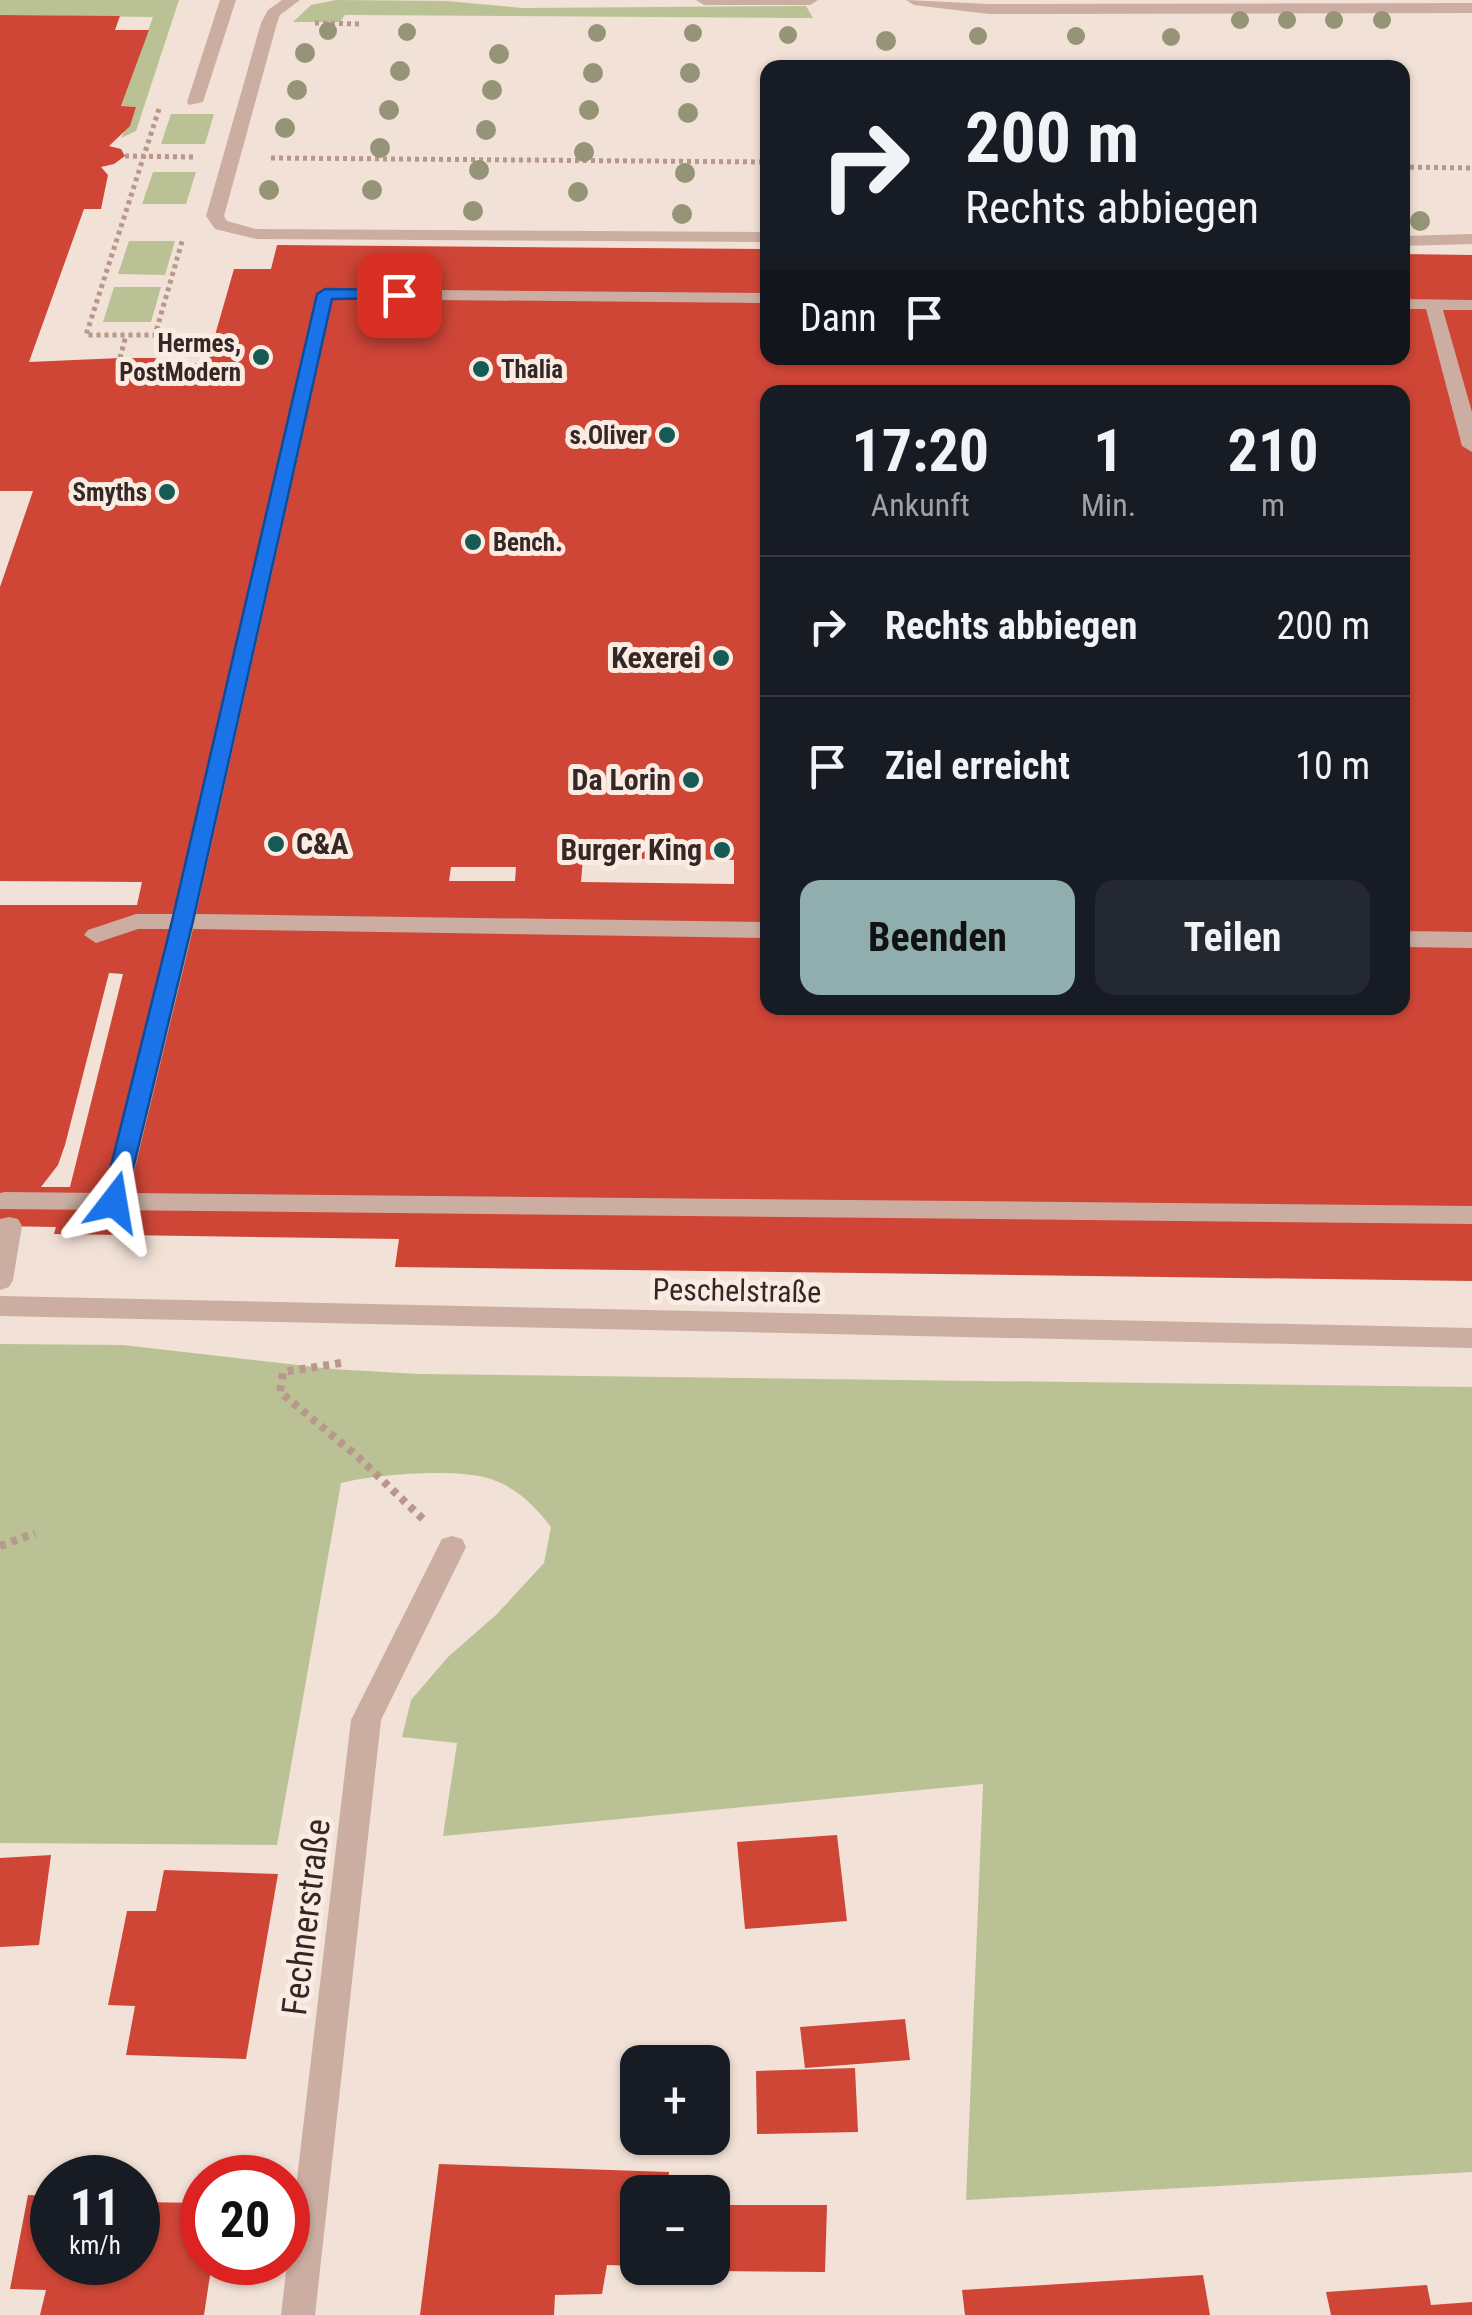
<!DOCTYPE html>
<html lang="de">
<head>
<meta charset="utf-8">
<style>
  body { margin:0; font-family:"Roboto Condensed",sans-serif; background:#242831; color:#f1f3f6; height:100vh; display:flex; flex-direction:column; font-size:38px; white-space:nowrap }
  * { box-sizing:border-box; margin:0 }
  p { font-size:32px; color:#9ea1a6 }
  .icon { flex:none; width:55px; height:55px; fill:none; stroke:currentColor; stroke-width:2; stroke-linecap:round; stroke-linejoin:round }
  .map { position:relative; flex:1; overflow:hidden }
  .panel { position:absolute; left:760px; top:385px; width:650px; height:630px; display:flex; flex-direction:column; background:#171b24; border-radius:20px; box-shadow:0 2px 8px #0004 }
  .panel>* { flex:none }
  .hud { position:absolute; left:760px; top:60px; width:650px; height:305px; border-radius:20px; box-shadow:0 2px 8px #0004; background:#171b24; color:#f1f3f6; overflow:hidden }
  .fabs { position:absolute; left:620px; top:2045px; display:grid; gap:20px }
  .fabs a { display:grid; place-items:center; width:110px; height:110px; border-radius:20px; background:#171b24; box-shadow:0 2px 8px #0004; font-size:50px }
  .speed { position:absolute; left:30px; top:2155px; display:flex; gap:20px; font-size:50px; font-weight:700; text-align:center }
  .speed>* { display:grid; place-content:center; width:130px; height:130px; border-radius:50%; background:#171b24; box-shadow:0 2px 8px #0004; line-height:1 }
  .speed small { font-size:25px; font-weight:400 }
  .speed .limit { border:15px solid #d22; background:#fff; color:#111 }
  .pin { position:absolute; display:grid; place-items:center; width:85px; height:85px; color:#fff; margin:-42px; border-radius:20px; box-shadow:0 5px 15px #0006 }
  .me { position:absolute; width:110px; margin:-55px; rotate:14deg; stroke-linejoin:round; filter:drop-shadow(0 0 8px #0008) }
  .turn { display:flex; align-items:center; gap:35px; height:210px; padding:0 40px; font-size:45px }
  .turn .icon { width:130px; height:130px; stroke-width:2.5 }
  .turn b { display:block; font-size:70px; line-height:85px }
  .then { display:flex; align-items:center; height:95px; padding:0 40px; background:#0003; gap:20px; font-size:38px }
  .eta { display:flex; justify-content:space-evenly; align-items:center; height:170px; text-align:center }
  .eta b { font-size:60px; font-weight:700; line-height:70px }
  .cta { display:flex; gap:20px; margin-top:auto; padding:20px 40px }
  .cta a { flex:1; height:115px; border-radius:20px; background:#8faead; color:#111; font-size:40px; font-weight:700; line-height:115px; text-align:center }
  .cta a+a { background:#242831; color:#f1f3f6 }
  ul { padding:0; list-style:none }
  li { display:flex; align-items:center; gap:30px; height:140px; padding:0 40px; border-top:2px solid #363941 }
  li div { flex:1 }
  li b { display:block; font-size:38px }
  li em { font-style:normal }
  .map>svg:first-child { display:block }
  .green { fill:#bac295 }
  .building { fill:#cf4637; fill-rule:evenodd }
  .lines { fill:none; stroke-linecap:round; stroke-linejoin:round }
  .path-far1 { stroke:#b7988b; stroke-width:5; stroke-dasharray:4 4; stroke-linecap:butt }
  .path { stroke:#b7988b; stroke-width:8; stroke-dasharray:6 6; stroke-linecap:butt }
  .service { fill:#cbaea1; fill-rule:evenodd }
  .minor { fill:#cbaea1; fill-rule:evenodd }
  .tertiary { fill:#cbaea1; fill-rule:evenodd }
  .tree { fill:#969476 }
  .route { fill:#1a73e8; stroke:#114b97; stroke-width:2.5 }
  .poi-dot { fill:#175954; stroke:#faece2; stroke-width:4 }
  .labels { text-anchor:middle; stroke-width:10; stroke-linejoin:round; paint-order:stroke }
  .far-poi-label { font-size:25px; font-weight:bold; fill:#352725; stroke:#faece2; text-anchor:end }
  .poi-label { font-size:30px; font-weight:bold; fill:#352725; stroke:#faece2; text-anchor:end }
  .street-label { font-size:30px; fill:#352725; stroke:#faece2 }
  .near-street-label { font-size:35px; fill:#352725; stroke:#faece2 }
</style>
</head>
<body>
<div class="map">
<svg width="1472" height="2315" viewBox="0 0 1472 2315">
  <rect width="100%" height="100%" fill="#f2e1d6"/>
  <g class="green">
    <polygon points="0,0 179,0 136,131 121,138 136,107 121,106 153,17 0,15"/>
    <polygon points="336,0 446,1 523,8 806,6 813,18 355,15 345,15 340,22 293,22 311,5"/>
    <polygon points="171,114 214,114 205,144 161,144"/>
    <polygon points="153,172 196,172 186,204 142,204"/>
    <polygon points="129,241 175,241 165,275 118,274"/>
    <polygon points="114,287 161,287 151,322 103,322"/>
    <path d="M 0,1344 L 123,1345 L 332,1369 L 419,1374 L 1472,1387 L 1472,2172 L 966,2200 L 983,1784 L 443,1836 L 457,1743 L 402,1737 L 411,1700 L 448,1657 L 497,1614 L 544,1563 L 551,1527 C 535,1506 517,1488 491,1479 C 458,1468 376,1474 341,1483 L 277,1845 L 0,1843 Z"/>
  </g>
  <g class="building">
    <path d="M 0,15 L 120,16 L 115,30 L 149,30 L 121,106 L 136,107 L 130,126 L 109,146 L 121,149 L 125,156 L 114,164 L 101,167 L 108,175 L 101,209 L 84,209 L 29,362 L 120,358 L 156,358 L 155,363 L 207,363 L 234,269 L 271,269 L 277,245 L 768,249 L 768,358 L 1402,358 L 1402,254 L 1472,255 L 1472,1281 L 395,1267 L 399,1239 L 54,1234 L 56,1227 L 0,1226 L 0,905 L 137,905 L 142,882 L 0,881 L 0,587 L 33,491 L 0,491 ZM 768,392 L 1402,392 L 1402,1008 L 768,1008 ZM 583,858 L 734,860 L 734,884 L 581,882 ZM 451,867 L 516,867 L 515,881 L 449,881 ZM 109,973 L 123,974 L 70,1187 L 41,1187 L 58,1165 L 65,1145 Z"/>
    <polygon points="837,1835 847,1921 745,1929 737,1842"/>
    <polygon points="51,1855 39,1945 0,1947 0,1858"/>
    <polygon points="164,1870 278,1874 246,2059 126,2055 135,2006 108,2005 127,1911 156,1911"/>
    <polygon points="905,2019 910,2060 805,2068 800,2027"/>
    <polygon points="855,2068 858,2132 757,2134 756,2071"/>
    <polygon points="439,2164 669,2172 668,2192 638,2192 638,2266 607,2265 602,2294 555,2295 554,2315 420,2315"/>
    <polygon points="51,2172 118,2174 118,2178 52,2178 52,2262 138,2262 138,2202 202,2203 202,2262 212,2262 204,2315 40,2315 46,2290 10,2289 28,2195 47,2196"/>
    <polygon points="716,2205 827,2205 825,2272 716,2271"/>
    <polygon points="1203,2275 1210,2315 965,2315 962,2290"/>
    <polygon points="1427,2285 1431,2305 1472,2302 1472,2315 1331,2315 1326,2292"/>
  </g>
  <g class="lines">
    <g class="path-far1">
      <polyline points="315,23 361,24"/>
      <polyline points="159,109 86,335 155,335 183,238"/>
      <polyline points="125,156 193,157"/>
      <polyline points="271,158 768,162"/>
      <polyline points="1402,167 1472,168"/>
      <polyline points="120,358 126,335"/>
    </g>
    <g class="path">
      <polyline points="341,1363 283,1372 280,1392 357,1456 426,1522"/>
      <polyline points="0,1546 35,1533"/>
    </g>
    <g class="service">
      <polygon points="220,0 236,0 203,102 189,105 187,102"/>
      <polygon points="282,0 300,0 280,15 277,23 224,216 227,221 256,229 768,232 768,242 256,239 215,229 206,216 261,23 268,10"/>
      <polygon points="696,0 818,0 810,5 704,5"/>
      <polygon points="1472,234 1472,244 1402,246 1402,236"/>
      <polygon points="325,289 768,293 768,303 333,299 196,914 768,922 768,938 193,929 129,1193 1472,1206 1472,1224 0,1209 0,1193 5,1192 104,1193 170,929 138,929 96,943 84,935 88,930 136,914 173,914 316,294"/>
      <polygon points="1402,299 1472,300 1472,310 1443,310 1472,412 1472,452 1462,446 1426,309 1402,309"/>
      <polygon points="1402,931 1472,932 1472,948 1402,947"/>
      <polygon points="9,1217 18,1219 22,1226 13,1280 9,1287 0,1290 0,1219"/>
    </g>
    <g class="minor">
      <polygon points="0,1296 1472,1328 1472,1348 0,1316"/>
      <polygon points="452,1536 462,1539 466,1547 381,1720 315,2315 281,2315 351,1720 442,1539"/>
    </g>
    <polygon class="tertiary" points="906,0 989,4 1472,3 1472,13 989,14 914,5"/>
  </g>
  <g class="tree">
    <circle cx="1240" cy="20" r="9"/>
    <circle cx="1287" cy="20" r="9"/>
    <circle cx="1334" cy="20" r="9"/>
    <circle cx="1382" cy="20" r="9"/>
    <circle cx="328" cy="31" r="9"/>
    <circle cx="407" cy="32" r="9"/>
    <circle cx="597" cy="33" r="9"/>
    <circle cx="693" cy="33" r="9"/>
    <circle cx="788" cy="35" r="9"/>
    <circle cx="978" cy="36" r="9"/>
    <circle cx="1076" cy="36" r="9"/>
    <circle cx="1171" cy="37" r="9"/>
    <circle cx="886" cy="41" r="10"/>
    <circle cx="305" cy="53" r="10"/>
    <circle cx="499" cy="54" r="10"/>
    <circle cx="400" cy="71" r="10"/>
    <circle cx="593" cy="73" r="10"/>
    <circle cx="690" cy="73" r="10"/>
    <circle cx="297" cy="90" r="10"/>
    <circle cx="492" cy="90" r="10"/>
    <circle cx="389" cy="110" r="10"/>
    <circle cx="589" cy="110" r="10"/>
    <circle cx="688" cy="113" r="10"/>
    <circle cx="285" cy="128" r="10"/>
    <circle cx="486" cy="130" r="10"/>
    <circle cx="380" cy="148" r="10"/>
    <circle cx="584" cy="152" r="10"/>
    <circle cx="479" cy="170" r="10"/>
    <circle cx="685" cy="173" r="10"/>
    <circle cx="269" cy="190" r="10"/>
    <circle cx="372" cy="190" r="10"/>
    <circle cx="578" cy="192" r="10"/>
    <circle cx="473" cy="211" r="10"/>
    <circle cx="682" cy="214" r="10"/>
    <circle cx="1420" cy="221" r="10"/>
  </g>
  <polygon class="route" points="399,290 407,295 404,298 332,299 193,921 125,1202 122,1208 105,1208 102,1202 172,921 317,294 325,289"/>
  <g class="poi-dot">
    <circle cx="261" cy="357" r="10"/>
    <circle cx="481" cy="369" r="10"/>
    <circle cx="667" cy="435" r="10"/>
    <circle cx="167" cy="492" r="10"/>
    <circle cx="473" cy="542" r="10"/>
    <circle cx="721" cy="658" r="10"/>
    <circle cx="691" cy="780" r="10"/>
    <circle cx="276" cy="844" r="10"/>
    <circle cx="722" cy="850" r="10"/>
  </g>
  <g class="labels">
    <g class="far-poi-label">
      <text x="241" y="352">Hermes,<tspan x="241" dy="29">PostModern</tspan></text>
      <text x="501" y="378" text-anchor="start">Thalia</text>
      <text x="647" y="444">s.Oliver</text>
      <text x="147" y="501">Smyths</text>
      <text x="493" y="551" text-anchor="start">Bench.</text>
    </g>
    <g class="poi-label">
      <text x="701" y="668">Kexerei</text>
      <text x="671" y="790">Da Lorin</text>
      <text x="296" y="854" text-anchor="start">C&amp;A</text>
      <text x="702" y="860">Burger King</text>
    </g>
    <g class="street-label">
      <text transform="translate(737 1291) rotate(1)" y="10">Peschelstraße</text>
    </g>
    <g class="near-street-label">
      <text transform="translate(306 1917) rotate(-83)" y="12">Fechnerstraße</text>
    </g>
  </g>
</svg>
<div class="fabs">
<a>+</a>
<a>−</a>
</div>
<div class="speed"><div>11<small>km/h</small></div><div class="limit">20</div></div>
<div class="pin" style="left:399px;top:295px;background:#d93025"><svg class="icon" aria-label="arrive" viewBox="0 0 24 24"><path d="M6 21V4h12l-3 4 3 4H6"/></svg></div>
<svg class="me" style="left:114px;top:1202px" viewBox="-20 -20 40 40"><path d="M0-17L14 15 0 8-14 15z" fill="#1a73e8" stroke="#fff" stroke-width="4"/></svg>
<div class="hud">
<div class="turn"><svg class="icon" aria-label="right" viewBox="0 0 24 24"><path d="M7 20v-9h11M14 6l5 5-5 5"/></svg><div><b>200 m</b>Rechts abbiegen</div></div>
<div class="then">Dann<svg class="icon" aria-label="arrive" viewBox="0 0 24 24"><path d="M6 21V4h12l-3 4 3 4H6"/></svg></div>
</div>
<section class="panel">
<div class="eta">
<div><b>17:20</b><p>Ankunft</p></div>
<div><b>1</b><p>Min.</p></div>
<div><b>210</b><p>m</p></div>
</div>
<ul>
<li><svg class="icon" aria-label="right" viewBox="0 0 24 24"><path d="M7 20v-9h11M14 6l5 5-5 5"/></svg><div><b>Rechts abbiegen</b></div><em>200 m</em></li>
<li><svg class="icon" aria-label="arrive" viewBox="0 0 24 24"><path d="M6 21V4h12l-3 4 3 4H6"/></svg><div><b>Ziel erreicht</b></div><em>10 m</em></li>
</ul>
<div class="cta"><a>Beenden</a><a>Teilen</a></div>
</section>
</div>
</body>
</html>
